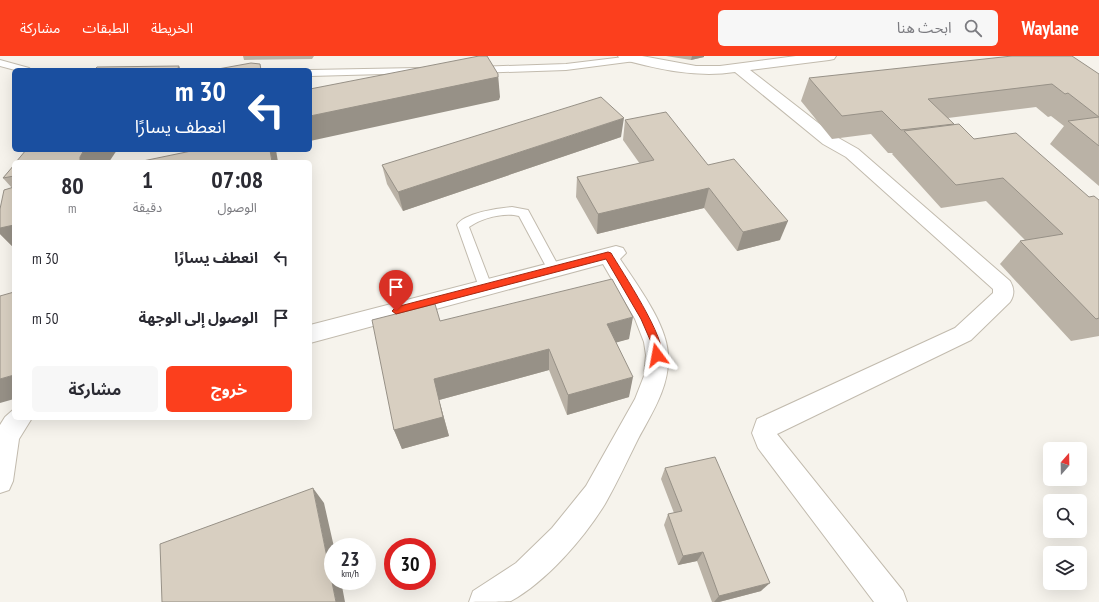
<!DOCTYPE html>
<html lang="ar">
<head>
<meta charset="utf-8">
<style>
  body { margin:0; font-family:"PT Sans Narrow","Noto Sans Arabic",sans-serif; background:#f7f7f7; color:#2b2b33; direction:rtl; height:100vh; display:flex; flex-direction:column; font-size:15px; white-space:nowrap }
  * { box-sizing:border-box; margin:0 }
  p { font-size:13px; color:#7c7c81 }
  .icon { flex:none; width:22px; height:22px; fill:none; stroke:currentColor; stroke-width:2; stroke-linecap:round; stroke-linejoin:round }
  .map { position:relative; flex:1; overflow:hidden; direction:ltr }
  .side { position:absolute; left:12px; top:104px; width:300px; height:260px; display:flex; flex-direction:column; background:#fff; border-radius:6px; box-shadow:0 4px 16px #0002; direction:rtl }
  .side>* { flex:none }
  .banner { position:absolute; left:12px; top:12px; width:300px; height:84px; border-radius:6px; box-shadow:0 4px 16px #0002; direction:rtl; background:#1a4fa0; color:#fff; overflow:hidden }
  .needle { width:26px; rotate:20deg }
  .controls { position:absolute; left:1043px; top:386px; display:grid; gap:8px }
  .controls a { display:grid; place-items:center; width:44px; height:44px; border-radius:6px; background:#fff; box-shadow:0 4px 16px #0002; font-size:20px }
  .speed { position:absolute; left:324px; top:482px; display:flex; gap:8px; font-size:20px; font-weight:700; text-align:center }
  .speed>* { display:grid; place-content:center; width:52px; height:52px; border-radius:50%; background:#fff; box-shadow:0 4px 16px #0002; line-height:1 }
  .speed small { font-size:10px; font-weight:400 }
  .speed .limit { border:6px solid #d22; background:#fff; color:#111 }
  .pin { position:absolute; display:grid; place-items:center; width:34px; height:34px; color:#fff; margin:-41px -17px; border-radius:50% 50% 50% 0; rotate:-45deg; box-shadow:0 0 4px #0007 }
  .pin .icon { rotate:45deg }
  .me { position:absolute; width:44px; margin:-22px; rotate:347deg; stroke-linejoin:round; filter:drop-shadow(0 0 3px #0008) }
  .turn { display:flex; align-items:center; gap:14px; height:84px; padding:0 20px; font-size:18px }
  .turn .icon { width:52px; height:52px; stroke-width:2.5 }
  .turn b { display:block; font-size:28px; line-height:34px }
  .eta { display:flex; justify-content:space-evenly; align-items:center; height:68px; text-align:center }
  .eta b { font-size:24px; font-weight:700; line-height:28px }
  .button { display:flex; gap:8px; margin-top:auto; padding:8px 20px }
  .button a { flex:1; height:46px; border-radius:6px; background:#fc3f1d; color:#fff; font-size:16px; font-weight:700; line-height:46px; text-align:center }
  .button a+a { background:#f7f7f7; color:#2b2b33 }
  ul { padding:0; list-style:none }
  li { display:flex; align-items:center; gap:12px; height:60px; padding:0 20px }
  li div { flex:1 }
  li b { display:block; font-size:15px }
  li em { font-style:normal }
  header { display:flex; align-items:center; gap:24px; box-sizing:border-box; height:56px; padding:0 20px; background:#fc3f1d; color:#fff }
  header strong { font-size:19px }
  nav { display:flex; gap:22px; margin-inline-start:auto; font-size:14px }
  .search { width:280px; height:36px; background:#f7f7f7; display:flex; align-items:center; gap:10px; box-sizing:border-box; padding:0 14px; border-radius:6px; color:#7c7c81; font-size:15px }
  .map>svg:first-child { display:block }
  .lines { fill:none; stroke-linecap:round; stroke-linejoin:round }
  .lane-casing { stroke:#c2bbae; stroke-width:2 }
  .street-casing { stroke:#c2bbae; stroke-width:2 }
  .lane { fill:#fff; fill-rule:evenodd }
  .street { fill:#fff; fill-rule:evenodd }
  .wall { fill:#bab2a6 }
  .shaded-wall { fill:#979187 }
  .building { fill:#d8cfc1; stroke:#979187 }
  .route { fill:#fc3f1d; stroke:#a42913 }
</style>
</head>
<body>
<header>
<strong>Waylane</strong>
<div class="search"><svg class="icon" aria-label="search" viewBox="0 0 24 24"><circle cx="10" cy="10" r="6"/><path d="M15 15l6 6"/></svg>ابحث هنا</div>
<nav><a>الخريطة</a><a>الطبقات</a><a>مشاركة</a></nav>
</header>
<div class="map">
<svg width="1099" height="546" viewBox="0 0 1099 546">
  <rect width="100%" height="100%" fill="#f6f3ec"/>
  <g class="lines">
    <defs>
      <g id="lane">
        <polygon points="632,0 637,3 635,5 566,14 476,17 471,14 476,11 566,8"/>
        <polygon points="0,4 29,12 31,14 15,14 0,10"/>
        <polygon points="418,12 421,13 421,17 310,20 310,14"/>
        <path d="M 512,151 L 528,154 L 560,213 L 559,216 L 549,216 L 519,160 C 504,156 482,162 469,171 L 492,231 L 490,234 L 485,236 L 480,234 L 457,169 C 464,157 498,152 512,151 Z"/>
      </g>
      <g id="street">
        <path d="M 618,0 L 642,0 L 696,10 L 720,10 L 796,0 L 836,0 L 834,3 L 829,4 L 750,14 L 835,80 L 858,93 L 1010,225 C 1014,232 1015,238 1010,246 L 971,284 L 777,378 L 903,535 L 907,546 L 874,546 L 758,392 L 752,377 L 757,363 L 955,272 L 993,237 L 993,233 L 846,101 L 823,88 L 735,16 C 696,22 658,13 620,3 Z"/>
        <path d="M 616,190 L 623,192 L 626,197 L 620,203 C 637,229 667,268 668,299 C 670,330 652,357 638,383 C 627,405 617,427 605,448 C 584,482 547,525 511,545 C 504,546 478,546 469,546 L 473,535 L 516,507 L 552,472 L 586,430 L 635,343 L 644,320 L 646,299 L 644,286 L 635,263 L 603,208 L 310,287 L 310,269 Z"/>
        <polygon points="14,353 14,362 32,362 19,383 13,425 9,434 0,437 0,369 5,361"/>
      </g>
    </defs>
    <use href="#lane" class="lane-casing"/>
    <use href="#street" class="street-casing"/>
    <use href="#lane" class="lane"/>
    <use href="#street" class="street"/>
  </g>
  <g class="wall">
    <polygon points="243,0 314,0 312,3 244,4"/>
    <polygon points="666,0 704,0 704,1 691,4"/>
    <polygon points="1099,18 1099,130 1050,88 1064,70 1051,60 1048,61 1036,51 948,62 954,68 953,69 974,83 1089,141 1099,144 1099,280 1071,285 1000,208 1020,185 1025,184 986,145 941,152 892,98 893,97 888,97 871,78 832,83 801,45 809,22"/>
    <polygon points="625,64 708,109 780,184 737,195 704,152 597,178 576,141 577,121 640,108 623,84"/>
    <polygon points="621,81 403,155 387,128 382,109"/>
    <polygon points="14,109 14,192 0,178 12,132 3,122"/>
    <polygon points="440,265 629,283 616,286 629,341 567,359 549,314 439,344 449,380 402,393 394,374"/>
    <polygon points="665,412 761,535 719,546 712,546 697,505 678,509 664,469 668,458 674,457 661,423"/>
  </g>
  <g class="shaded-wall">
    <polygon points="692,0 704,0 704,1 691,4"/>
    <polygon points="179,10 181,14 177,14"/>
    <polygon points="498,18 500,41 499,44 310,85 310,60"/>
    <polygon points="624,62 621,81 403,155 398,136"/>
    <polygon points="84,94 117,94 109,106 80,106 80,101"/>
    <polygon points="270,94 276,94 278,106 272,106"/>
    <polygon points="709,132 704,152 597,178 598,158"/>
    <polygon points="788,165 780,184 737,195 743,176"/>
    <polygon points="14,169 14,192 0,178 0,172"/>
    <polygon points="633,261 629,283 604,290 607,268"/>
    <polygon points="549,293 549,314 439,344 449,380 402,393 394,374 434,323"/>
    <polygon points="14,319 14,343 0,347 0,323"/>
    <polygon points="633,321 629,341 567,359 568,339"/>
    <polygon points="313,432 324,447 334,491 333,491 333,525 341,525 345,546 336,546"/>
    <polygon points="703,496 697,505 678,509 683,500"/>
    <polygon points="770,527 761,535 719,546 714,546 719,540"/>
  </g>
  <g class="building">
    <polygon points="479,0 487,0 498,18 498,21 310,60 310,33"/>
    <polygon points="1012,0 1072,0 1099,18 1099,61 1068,37 1065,38 1052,28 928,43 954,68 901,74 882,55 842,60 809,22"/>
    <polygon points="251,7 260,8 261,14 218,14 218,13"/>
    <polygon points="179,10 177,14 94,14 97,11"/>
    <polygon points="601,41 624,62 398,136 382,109"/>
    <polygon points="666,56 708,109 734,103 788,165 743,176 709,132 598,158 577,121 654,104 625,64"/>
    <polygon points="1099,61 1099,90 1068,65"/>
    <polygon points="959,68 974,83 1016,77 1089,141 1094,140 1099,144 1099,262 1096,263 1020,185 1063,178 1003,122 956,129 904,75"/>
    <polygon points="26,94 84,94 80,101 80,106 16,106"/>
    <polygon points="196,94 270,94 272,106 138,106"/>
    <polygon points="14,109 14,120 3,122"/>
    <polygon points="14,131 14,169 0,172 0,153 4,134"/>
    <polygon points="612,223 633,261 607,268 633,321 568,339 549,293 434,323 443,361 394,374 372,264 435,248 440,265"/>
    <polygon points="14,236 14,319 0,323 0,240"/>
    <polygon points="715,401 770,527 719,540 703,496 683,500 668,458 682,455 665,412"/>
    <polygon points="313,432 336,546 162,546 160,488"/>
  </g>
  <path class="route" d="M 608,196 L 611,197 C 621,214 669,286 661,301 L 654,301 L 651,286 L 641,263 L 606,203 L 396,258 L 392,255 L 396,251 Z"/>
</svg>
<div class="controls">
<a><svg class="needle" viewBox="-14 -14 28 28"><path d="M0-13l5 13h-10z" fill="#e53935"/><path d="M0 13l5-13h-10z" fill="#7c7c81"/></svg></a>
<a><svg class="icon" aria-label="search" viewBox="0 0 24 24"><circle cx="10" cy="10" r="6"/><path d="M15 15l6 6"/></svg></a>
<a><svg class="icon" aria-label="layers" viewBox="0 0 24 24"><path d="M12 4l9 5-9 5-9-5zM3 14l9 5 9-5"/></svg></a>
</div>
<div class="speed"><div>23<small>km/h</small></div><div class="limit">30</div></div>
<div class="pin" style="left:396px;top:255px;background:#d93025"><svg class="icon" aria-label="arrive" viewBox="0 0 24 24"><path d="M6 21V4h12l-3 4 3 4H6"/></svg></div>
<svg class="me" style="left:657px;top:299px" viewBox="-20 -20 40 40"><path d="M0-17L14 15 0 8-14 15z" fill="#fc3f1d" stroke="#fff" stroke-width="4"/></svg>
<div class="banner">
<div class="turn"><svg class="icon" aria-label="left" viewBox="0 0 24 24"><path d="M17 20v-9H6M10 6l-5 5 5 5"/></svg><div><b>30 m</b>انعطف يسارًا</div></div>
</div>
<section class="side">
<div class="eta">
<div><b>07:08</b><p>الوصول</p></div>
<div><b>1</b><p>دقيقة</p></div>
<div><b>80</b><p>m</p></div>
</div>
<ul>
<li><svg class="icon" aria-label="left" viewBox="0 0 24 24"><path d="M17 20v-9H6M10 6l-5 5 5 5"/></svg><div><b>انعطف يسارًا</b></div><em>30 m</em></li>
<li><svg class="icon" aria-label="arrive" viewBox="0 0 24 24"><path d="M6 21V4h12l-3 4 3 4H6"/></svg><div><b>الوصول إلى الوجهة</b></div><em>50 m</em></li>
</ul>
<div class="button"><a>خروج</a><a>مشاركة</a></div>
</section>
</div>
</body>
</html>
